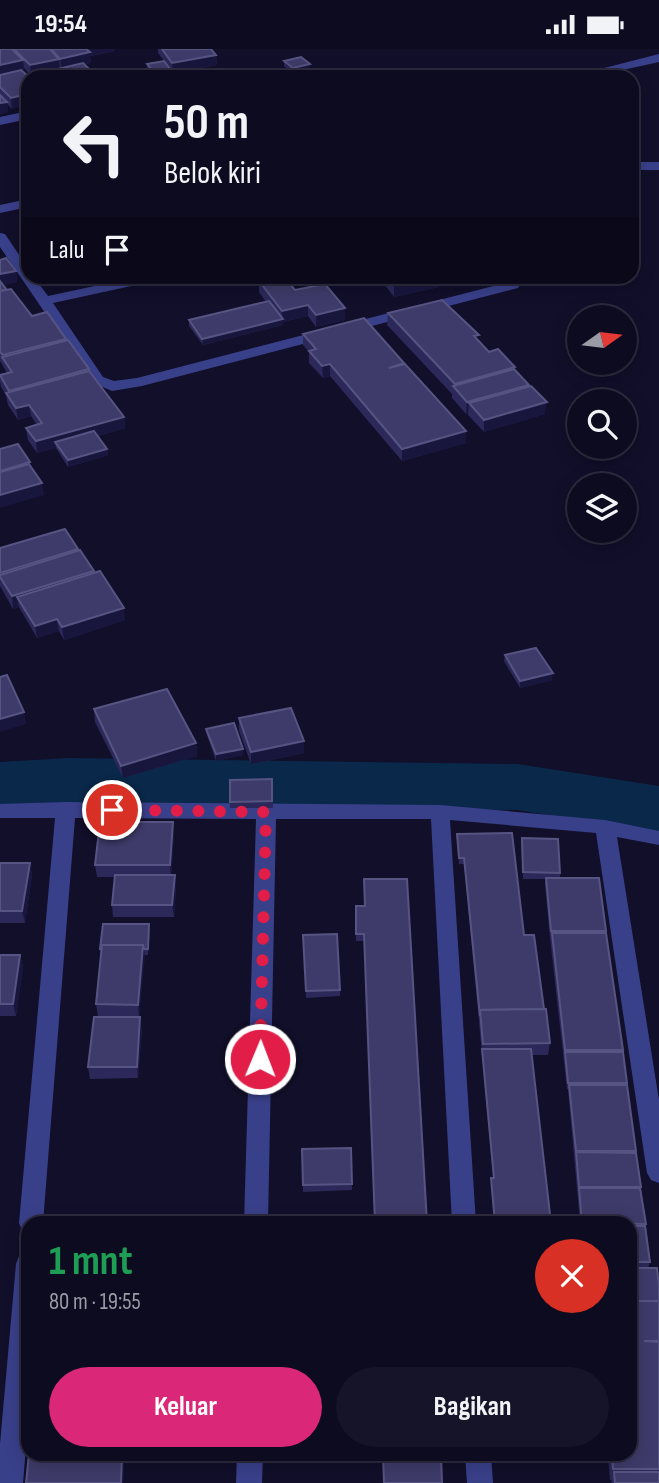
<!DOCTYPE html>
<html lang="id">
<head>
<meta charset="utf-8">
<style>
  body { margin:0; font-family:"Sofia Sans Condensed",sans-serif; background:#161429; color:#f1f3f6; height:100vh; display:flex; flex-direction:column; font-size:26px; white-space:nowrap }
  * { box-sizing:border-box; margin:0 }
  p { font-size:23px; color:#9a9ba5 }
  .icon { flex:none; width:38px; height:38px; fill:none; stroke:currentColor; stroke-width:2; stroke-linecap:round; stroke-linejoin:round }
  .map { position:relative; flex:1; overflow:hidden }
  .sheet { position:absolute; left:21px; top:1167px; width:616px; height:245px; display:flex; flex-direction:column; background:#0d0b20; border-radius:21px; box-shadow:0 4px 18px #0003,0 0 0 2px #2d2b3e }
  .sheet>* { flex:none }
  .top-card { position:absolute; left:21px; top:21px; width:618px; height:214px; border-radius:21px; box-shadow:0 4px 18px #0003,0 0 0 2px #2d2b3e; background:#0d0b20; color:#f1f3f6; overflow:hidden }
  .needle { width:46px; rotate:76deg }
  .fabs { position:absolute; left:567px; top:256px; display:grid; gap:14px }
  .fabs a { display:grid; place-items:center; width:70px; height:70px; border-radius:50%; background:#0d0b20; box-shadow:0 4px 18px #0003,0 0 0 2px #2d2b3e; font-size:35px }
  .pin { position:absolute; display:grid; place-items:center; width:60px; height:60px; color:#fff; margin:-30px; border:4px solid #fff; border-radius:50%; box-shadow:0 2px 7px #0007 }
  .me { position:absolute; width:77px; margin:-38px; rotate:1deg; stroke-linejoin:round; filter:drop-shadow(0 0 5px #0008) }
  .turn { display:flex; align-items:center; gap:24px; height:147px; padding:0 28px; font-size:32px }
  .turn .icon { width:91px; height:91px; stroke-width:2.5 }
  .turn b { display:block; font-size:49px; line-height:60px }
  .then { display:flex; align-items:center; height:66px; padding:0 28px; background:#0003; gap:14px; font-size:26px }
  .round { display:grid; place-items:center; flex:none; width:74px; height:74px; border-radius:37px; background:#161429 }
  .headline { display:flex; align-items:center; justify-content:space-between; height:119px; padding:0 28px }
  h1 { font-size:42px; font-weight:700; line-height:52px; color:#1e9e55 }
  .button { display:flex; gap:14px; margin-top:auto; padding:14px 28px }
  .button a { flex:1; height:80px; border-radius:42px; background:#db2777; color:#fff; font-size:28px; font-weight:700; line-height:80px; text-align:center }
  .button a+a { background:#161429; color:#f1f3f6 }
  .status { display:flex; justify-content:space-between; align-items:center; height:49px; padding:0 35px; background:#0d0b20; direction:ltr }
  .status svg { height:19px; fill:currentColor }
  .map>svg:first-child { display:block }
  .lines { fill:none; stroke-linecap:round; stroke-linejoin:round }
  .river { fill:#09284a; fill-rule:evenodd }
  .minor { fill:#39408a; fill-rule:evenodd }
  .wall { fill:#2c2859 }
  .shaded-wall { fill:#19163e }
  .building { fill:#3e3b6a; stroke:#565482; stroke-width:2 }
  .route { stroke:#e11d48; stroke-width:12; stroke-dasharray:0 21.6 }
</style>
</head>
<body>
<div class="status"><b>19:54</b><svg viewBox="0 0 49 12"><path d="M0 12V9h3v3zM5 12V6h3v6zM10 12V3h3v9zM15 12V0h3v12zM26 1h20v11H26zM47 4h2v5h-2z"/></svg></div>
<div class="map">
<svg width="659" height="1434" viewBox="0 0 659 1434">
  <rect width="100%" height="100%" fill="#110f2a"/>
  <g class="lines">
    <polygon class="river" points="68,709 518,715 659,737 659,785 518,761 68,755 0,759 0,713"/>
    <g class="minor">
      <polygon points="659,5 659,13 591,28 569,28"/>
      <polygon points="213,23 218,28 202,28 204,25"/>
      <polygon points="28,62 28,70 0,76 0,68"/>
      <rect x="632" y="113" width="27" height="8"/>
      <polygon points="28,150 28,158 0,164 0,156"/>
      <polygon points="0,184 5,185 28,219 28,228 34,228 48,247 137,228 161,228 159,231 53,254 103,328 114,332 137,329 513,232 520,236 518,239 142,337 112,342 93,334 0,198"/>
      <polygon points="66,753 440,756 605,771 659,782 659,796 617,788 659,1051 659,1134 651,1131 647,1124 596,784 450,771 476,1174 452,1174 431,770 276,770 268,1174 244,1174 256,770 75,769 43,1174 28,1174 28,1184 22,1182 19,1174 55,769 0,769 0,755"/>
      <polygon points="28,1204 28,1374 23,1434 0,1434 0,1395 16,1215 19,1207"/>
      <polygon points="237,1405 263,1405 262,1434 236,1434"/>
      <polygon points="465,1405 491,1405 493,1434 467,1434"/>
    </g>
  </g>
  <g class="wall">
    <polygon points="0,0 115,0 115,2 90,7 91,14 84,15 97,28 37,28 36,25 31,27 24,19 24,21 22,22 12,60 7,55 8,63 0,65"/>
    <polygon points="158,0 211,0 216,6 217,16 173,24 174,28 153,28 147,21 147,15 164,12 158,4"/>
    <polygon points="284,12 310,20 293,24 284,17"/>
    <polygon points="0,211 16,222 17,233 3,236 7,241 32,267 66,290 124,368 125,379 98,387 107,400 108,406 68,418 56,399 37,404 28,391 26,379 37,376 31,367 18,371 8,356 6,346 1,338 0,332 0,326 7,324 0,312"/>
    <polygon points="44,228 88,228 49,236"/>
    <polygon points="195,228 223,228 223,232 200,236"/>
    <polygon points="278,228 304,228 286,231 295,241 345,271 316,278 308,267 283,273 283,276 203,296 189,277 189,271 266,253 259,243 259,232"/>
    <polygon points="381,228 439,228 439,238 394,248 381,231"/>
    <polygon points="388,264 478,292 489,303 515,322 529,338 545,365 484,383 468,366 468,364 466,365 452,349 452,345 387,276"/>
    <polygon points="303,285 404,315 466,382 466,394 402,412 330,327 323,329 309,314 309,303 303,296"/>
    <polygon points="0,499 78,500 125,571 64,591 59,582 37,589 19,558 13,560 0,537"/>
    <polygon points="505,606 552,631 520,639 504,612"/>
    <polygon points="94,660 196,694 197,707 123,729 95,673"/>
    <polygon points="239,669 304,692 304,704 251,715 239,682"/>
    <polygon points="206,680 243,706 216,712 207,686"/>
    <polygon points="272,730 273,759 230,759 230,753"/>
    <polygon points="173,773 174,785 171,826 176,838 174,868 113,868 112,856 115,828 97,828 95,816"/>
    <polygon points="457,785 524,886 550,994 548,1006 532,1006 551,1174 494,1174 491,1135 491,1129 493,1129 479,973 464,815 459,815"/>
    <polygon points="522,789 560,824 560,829 606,882 646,1175 650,1213 648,1219 630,1219 630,1174 580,1174 568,1040 567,1040 550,889 545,835 546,830 523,830 521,795"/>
    <polygon points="0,814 30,814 32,826 25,874 0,874"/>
    <polygon points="407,830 365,916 364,892 356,892 356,857 365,857"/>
    <polygon points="150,882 148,906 144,906 139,968 98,968 96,955 101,905 100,900"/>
    <polygon points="303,886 340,941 340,947 306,949"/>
    <polygon points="0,906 20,906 23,918 16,967 0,967"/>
    <polygon points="142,980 138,1029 90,1030 88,1018"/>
    <polygon points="351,1099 352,1141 303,1143 302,1100"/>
    <polygon points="659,1237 659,1434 611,1434 612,1431 610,1431 608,1405 630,1405"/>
    <polygon points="523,1405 585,1405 583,1411 524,1412"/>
  </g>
  <g class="shaded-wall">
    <polygon points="86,0 115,0 115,2 90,7 91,14 62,20 60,10"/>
    <polygon points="216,6 217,16 173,24 174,28 156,28 156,26 173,24 172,14"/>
    <polygon points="59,10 60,20 31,27 30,16"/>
    <polygon points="23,11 24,21 0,27 0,16"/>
    <polygon points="310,15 310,20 293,24 293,19"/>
    <polygon points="28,45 28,56 12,60 11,49"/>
    <polygon points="7,53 8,63 0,65 0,54"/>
    <polygon points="16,222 17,233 0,237 0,225"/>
    <polygon points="48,228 88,228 49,236"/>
    <polygon points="215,228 223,228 223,232 200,236 200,230"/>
    <polygon points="228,228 252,228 228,232"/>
    <polygon points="286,228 304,228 286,231"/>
    <polygon points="436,228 439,228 439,238 394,248 394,236"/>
    <polygon points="308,256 308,267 283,273 283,276 203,296 202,290 282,270 282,262"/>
    <polygon points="345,259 345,271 316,278 316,266"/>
    <polygon points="66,290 67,301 3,310 3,306"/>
    <polygon points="330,315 330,327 323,329 322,317"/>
    <polygon points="515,318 514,330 454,339 455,335"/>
    <polygon points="89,320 91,332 11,353 9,342"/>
    <polygon points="529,336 528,347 469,354 468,364 466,365 467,353"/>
    <polygon points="547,353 545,365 484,383 484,371"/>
    <polygon points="29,356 31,367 18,371 16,359"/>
    <polygon points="124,368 125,379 59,398 55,393 56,399 37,404 36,392"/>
    <polygon points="466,382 466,394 402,412 402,400"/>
    <polygon points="107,400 108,406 68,418 68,411"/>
    <polygon points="30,413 31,425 0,434 0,422"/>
    <polygon points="42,434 44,446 0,459 0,446"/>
    <polygon points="78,500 79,512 0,528 0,524"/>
    <polygon points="94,522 95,534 17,548 19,558 13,560 12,547"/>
    <polygon points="124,559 125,571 64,591 62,578"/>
    <polygon points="57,570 59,582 37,589 35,577"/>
    <polygon points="553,624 552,631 520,639 520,632"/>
    <polygon points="24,663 26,675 0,683 0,670"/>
    <polygon points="304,692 304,704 251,715 251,703"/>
    <polygon points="196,694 197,707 123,729 121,717"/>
    <polygon points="243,700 243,706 216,712 216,705"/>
    <polygon points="173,773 174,785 171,828 170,816"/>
    <polygon points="30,814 32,826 25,874 22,862"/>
    <polygon points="175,826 176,838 174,868 172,856"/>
    <polygon points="149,875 150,882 148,906 148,900"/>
    <polygon points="143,896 145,908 139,968 138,956"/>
    <polygon points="20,906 23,918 16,967 13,955"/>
    <polygon points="140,968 142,980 138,1029 137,1018"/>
    <polygon points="122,1405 125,1405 123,1434 121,1434"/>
  </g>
  <g class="building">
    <polygon points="0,0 12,0 23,11 0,16"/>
    <polygon points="14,0 50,0 59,10 30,16"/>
    <polygon points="51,0 86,0 90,3 60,10"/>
    <polygon points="162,0 211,0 216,6 172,14"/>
    <polygon points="301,8 310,15 293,19 284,12"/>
    <polygon points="164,12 173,24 156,26 147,15"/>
    <polygon points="83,14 97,28 39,28 36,25"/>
    <polygon points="21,21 29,28 28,45 11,49 0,38 0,26"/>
    <polygon points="0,46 7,53 0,54"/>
    <polygon points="6,209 16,222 0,225 0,211"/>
    <polygon points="198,228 215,228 200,230"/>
    <polygon points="278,228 284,228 295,241 325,235 345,259 316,266 308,256 282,262 259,232"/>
    <polygon points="387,228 436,228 394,236"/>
    <polygon points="0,232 7,241 0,242"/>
    <polygon points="11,240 32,267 47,263 66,290 3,306 0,303 0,242"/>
    <polygon points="442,251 479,286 474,287 489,303 498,300 515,318 455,335 388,264"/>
    <polygon points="269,252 283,270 202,290 189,271"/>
    <polygon points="364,269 404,314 389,319 405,315 466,382 402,400 330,315 322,317 309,302 316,300 303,285"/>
    <polygon points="68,291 89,320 9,342 0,326 12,323 2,308"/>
    <polygon points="514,320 529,336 467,353 453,337"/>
    <polygon points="89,322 124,368 36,392 26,379 42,374 29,356 16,359 6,344"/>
    <polygon points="531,337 547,353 484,371 469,354"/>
    <polygon points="94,382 107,400 68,411 55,393"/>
    <polygon points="18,395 30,413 0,422 0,400"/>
    <polygon points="29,415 42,434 0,446 0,423"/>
    <polygon points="65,480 78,500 0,524 0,499"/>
    <polygon points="80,501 94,522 12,547 0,528 0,526"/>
    <polygon points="100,522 124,559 62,578 57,570 35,577 17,548"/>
    <polygon points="536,599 553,624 520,632 505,606"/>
    <polygon points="7,626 24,663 0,670 0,628"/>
    <polygon points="167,640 196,694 121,717 94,660"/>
    <polygon points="291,659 304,692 251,703 239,669"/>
    <polygon points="234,674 243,700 216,705 206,680"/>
    <polygon points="272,730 272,752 230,753 230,731"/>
    <polygon points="100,773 173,773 170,816 95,816"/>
    <polygon points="512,784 524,886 534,886 544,960 480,961 480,967 464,809 459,809 457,785"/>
    <polygon points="522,789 558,790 560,824 523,823"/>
    <polygon points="0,814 30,814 22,862 0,862"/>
    <polygon points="115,826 175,826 172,856 112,856"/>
    <polygon points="546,829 599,829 606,882 551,882"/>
    <polygon points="364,830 407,830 427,1174 375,1174 364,885 356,885 356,857 365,857"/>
    <polygon points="103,875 149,875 148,900 144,900 143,896 102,896 101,900 100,900"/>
    <polygon points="552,884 606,884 623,1001 565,1001"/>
    <polygon points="337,885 340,941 306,942 303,886"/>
    <polygon points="102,896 143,896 138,956 96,955"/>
    <polygon points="0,906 20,906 13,955 0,955"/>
    <polygon points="546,960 550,994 483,995 480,961"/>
    <polygon points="94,968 140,968 137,1018 88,1018"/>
    <polygon points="482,1000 531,1000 551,1174 495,1174 491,1129 494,1129"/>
    <polygon points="565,1003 623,1003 627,1034 568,1034"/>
    <polygon points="569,1036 627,1036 636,1102 576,1102"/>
    <polygon points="351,1099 352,1135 303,1136 302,1100"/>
    <polygon points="576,1103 636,1104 641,1138 579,1138"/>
    <polygon points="579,1139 640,1139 646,1175 582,1174"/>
    <polygon points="630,1177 645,1177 650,1213 630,1213"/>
    <polygon points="630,1219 657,1219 659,1237 659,1252 630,1252"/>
    <polygon points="630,1252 659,1252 659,1292 644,1292 659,1293 659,1420 613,1420 612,1405 630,1405"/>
    <polygon points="29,1405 122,1405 121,1434 26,1434"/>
    <polygon points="383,1405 441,1405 442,1434 384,1434"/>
    <polygon points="525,1405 577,1405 525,1406"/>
    <polygon points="614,1423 659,1423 659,1434 615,1434"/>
  </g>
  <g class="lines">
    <polyline class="route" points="112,761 266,763 260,1010"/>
  </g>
</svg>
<div class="fabs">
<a><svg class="needle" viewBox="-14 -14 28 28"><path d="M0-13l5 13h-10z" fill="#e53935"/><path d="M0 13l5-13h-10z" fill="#9a9ba5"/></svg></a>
<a><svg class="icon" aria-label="search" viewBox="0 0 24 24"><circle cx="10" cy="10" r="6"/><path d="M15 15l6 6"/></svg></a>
<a><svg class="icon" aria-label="layers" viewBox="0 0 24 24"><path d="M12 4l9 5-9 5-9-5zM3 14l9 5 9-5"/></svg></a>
</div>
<div class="pin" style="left:112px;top:761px;background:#d93025"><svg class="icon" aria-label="arrive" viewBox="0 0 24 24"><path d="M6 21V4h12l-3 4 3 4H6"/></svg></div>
<svg class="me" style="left:260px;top:1010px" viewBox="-20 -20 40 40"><circle r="17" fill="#e11d48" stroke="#fff" stroke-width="3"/><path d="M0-11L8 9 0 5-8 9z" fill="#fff"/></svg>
<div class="top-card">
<div class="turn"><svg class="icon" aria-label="left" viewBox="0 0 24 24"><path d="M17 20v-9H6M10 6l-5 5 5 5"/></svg><div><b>50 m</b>Belok kiri</div></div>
<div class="then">Lalu<svg class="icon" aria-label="arrive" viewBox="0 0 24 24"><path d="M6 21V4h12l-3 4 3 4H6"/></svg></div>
</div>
<section class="sheet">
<div class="headline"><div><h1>1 mnt</h1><p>80 m · 19:55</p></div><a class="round" style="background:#d93025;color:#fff"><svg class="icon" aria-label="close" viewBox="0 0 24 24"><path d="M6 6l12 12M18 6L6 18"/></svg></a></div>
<div class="button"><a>Keluar</a><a>Bagikan</a></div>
</section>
</div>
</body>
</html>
